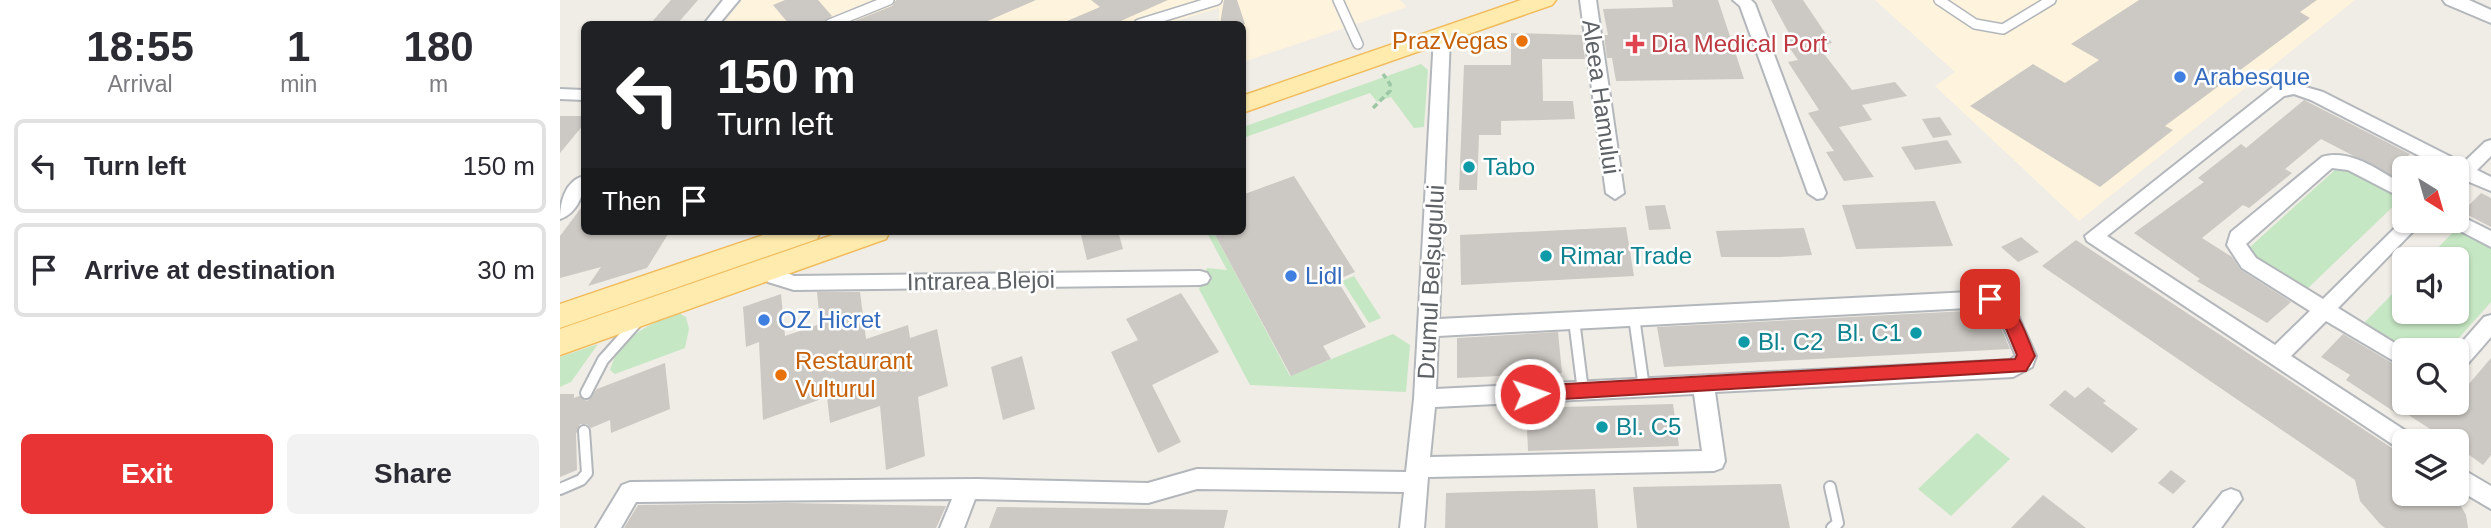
<!DOCTYPE html>
<html lang="en">
<head>
<meta charset="utf-8">
<style>
  body { margin:0; font-family:Helvetica,sans-serif; background:#f2f2f3; color:#2b2b33; height:100vh; display:flex; flex-direction:column; font-size:26px; white-space:nowrap }
  * { box-sizing:border-box; margin:0 }
  p { font-size:23px; color:#7c7c81 }
  .icon { flex:none; width:38px; height:38px; fill:none; stroke:currentColor; stroke-width:2; stroke-linecap:round; stroke-linejoin:round }
  .map { position:relative; flex:1; overflow:hidden }
  .panel { display:flex; flex-direction:column; background:#fff; width:560px }
  .panel>* { flex:none }
  .top-card { position:absolute; left:21px; top:21px; width:665px; height:214px; border-radius:10px; box-shadow:0 2px 5px #0004; background:#202124; color:#fff; overflow:hidden }
  .needle { width:46px; rotate:143deg }
  .fabs { position:absolute; left:1832px; top:156px; display:grid; gap:14px }
  .fabs a { display:grid; place-items:center; width:77px; height:77px; border-radius:10px; background:#fff; box-shadow:0 2px 5px #0004; font-size:35px }
  .pin { position:absolute; display:grid; place-items:center; width:60px; height:60px; color:#fff; margin:-30px; border-radius:14px; box-shadow:0 4px 10px #0006 }
  .me { position:absolute; width:77px; margin:-38px; rotate:87deg; stroke-linejoin:round; filter:drop-shadow(0 0 5px #0008) }
  .turn { display:flex; align-items:center; gap:24px; height:147px; padding:0 21px; font-size:32px }
  .turn .icon { width:91px; height:91px; stroke-width:2.5 }
  .turn b { display:block; font-size:49px; line-height:60px }
  .then { display:flex; align-items:center; height:66px; padding:0 21px; background:#0003; gap:14px; font-size:26px }
  .eta { display:flex; justify-content:space-evenly; align-items:center; height:119px; text-align:center }
  .eta b { font-size:42px; font-weight:700; line-height:49px }
  .cta { display:flex; gap:14px; margin-top:auto; padding:14px 21px }
  .cta a { flex:1; height:80px; border-radius:10px; background:#e83434; color:#fff; font-size:28px; font-weight:700; line-height:80px; text-align:center }
  .cta a+a { background:#f2f2f3; color:#2b2b33 }
  ul { padding:0; list-style:none }
  li { display:flex; align-items:center; gap:21px; height:94px; margin:0 14px 10px; padding:0 7px; border:4px solid #e1e1e2; border-radius:10px }
  li div { flex:1 }
  li b { display:block; font-size:26px }
  li em { font-style:normal }
  main { display:flex; flex:1; min-height:0 }
  .map>svg:first-child { display:block }
  .commercial { fill:#fef4dd }
  .green { fill:#c6e7c3 }
  .building { fill:#ccc8c3 }
  .lines { fill:none; stroke-linecap:round; stroke-linejoin:round }
  .service-far1-casing { stroke:#b3b7bb; stroke-width:12 }
  .service-casing { stroke:#b3b7bb; stroke-width:14 }
  .minor-casing { stroke:#b3b7bb; stroke-width:4 }
  .tertiary-casing { stroke:#b3b7bb; stroke-width:4 }
  .primary-casing { stroke:#f1bc5e; stroke-width:3 }
  .path { stroke:#9cc8a6; stroke-width:3.5; stroke-dasharray:6 3.5; stroke-linecap:butt }
  .service-far1 { stroke:#fff; stroke-width:9 }
  .service { stroke:#fff; stroke-width:10 }
  .minor { fill:#fff; fill-rule:evenodd }
  .tertiary { fill:#fff; fill-rule:evenodd }
  .primary { fill:#feebad; fill-rule:evenodd }
  .route { fill:#e83434; stroke:#972222; stroke-width:2 }
  .food-dot { fill:#e8710a; stroke:#fff; stroke-width:2.5 }
  .health-dot { fill:#e0444e; stroke:#fff; stroke-width:2.5 }
  .shop-dot { fill:#3f7fe0; stroke:#fff; stroke-width:2.5 }
  .culture-dot { fill:#0f9aa8; stroke:#fff; stroke-width:2.5 }
  .labels { text-anchor:middle; stroke-width:5; stroke-linejoin:round; paint-order:stroke }
  .food-label { font-size:24px; fill:#c56008; stroke:#fff; text-anchor:end }
  .health-label { font-size:24px; fill:#be3a42; stroke:#fff; text-anchor:start }
  .shop-label { font-size:24px; fill:#366cbe; stroke:#fff; text-anchor:start }
  .street-label { font-size:24px; fill:#5e6266; stroke:#fff }
  .culture-label { font-size:24px; fill:#0d838f; stroke:#fff; text-anchor:start }
</style>
</head>
<body>
<main>
<section class="panel">
<div class="eta">
<div><b>18:55</b><p>Arrival</p></div>
<div><b>1</b><p>min</p></div>
<div><b>180</b><p>m</p></div>
</div>
<ul>
<li><svg class="icon" aria-label="left" viewBox="0 0 24 24"><path d="M17 20v-9H6M10 6l-5 5 5 5"/></svg><div><b>Turn left</b></div><em>150 m</em></li>
<li><svg class="icon" aria-label="arrive" viewBox="0 0 24 24"><path d="M6 21V4h12l-3 4 3 4H6"/></svg><div><b>Arrive at destination</b></div><em>30 m</em></li>
</ul>
<div class="cta"><a>Exit</a><a>Share</a></div>
</section>
<div class="map">
<svg width="1931" height="528" viewBox="0 0 1931 528">
  <rect width="100%" height="100%" fill="#f0ede6"/>
  <g class="commercial">
    <polygon points="182,0 840,0 847,7 683,62 682,24 659,24 659,8 606,24 163,24"/>
    <polygon points="1315,0 1795,0 1519,221 1375,86 1395,72"/>
  </g>
  <g class="green">
    <polygon points="861,64 868,70 864,127 854,128 831,97 817,102 810,93 683,138 683,127"/>
    <polygon points="1776,169 1788,170 1843,197 1745,291 1697,260 1690,247"/>
    <polygon points="1898,227 1931,245 1931,302 1888,350 1844,350 1801,326 1844,282 1844,312 1897,312 1897,259 1867,259"/>
    <polygon points="646,231 653,231 730,376 833,334 850,345 846,392 690,385 639,289 647,268 667,270"/>
    <polygon points="794,276 821,318 809,323 782,281"/>
    <path d="M 119,313 L 126,317 L 129,329 L 125,348 L 55,374 L 50,370 C 59,338 89,323 119,313 Z"/>
    <polygon points="38,344 11,382 0,387 0,357"/>
    <polygon points="1417,433 1450,459 1391,516 1358,489"/>
  </g>
  <g class="building">
    <polygon points="111,0 138,0 117,24 90,24"/>
    <polygon points="225,0 258,0 272,16 263,24 229,24 213,5"/>
    <polygon points="336,0 476,0 421,24 287,24 332,6"/>
    <polygon points="531,0 608,0 554,24 500,24 540,7"/>
    <polygon points="664,0 677,0 685,24 660,24"/>
    <polygon points="1112,0 1158,0 1184,79 1056,81 1052,58 1047,58 1044,35 1048,35 1043,9 1113,7"/>
    <polygon points="1211,0 1243,0 1272,43 1258,46 1292,90 1335,82 1347,96 1302,105 1312,120 1279,127 1314,177 1284,181 1266,152 1274,151 1248,113 1259,110 1228,62 1238,60 1224,40 1232,39"/>
    <polygon points="1579,0 1757,0 1740,12 1750,18 1605,126 1613,130 1540,187 1410,106 1473,64 1505,83 1539,60 1511,44"/>
    <polygon points="951,33 1022,35 1025,59 982,59 983,101 1013,101 1015,119 941,121 941,135 919,135 917,190 899,190 904,65 951,65"/>
    <polygon points="1744,100 1850,154 1848,156 1871,168 1844,168 1844,182 1761,139 1725,169 1732,173 1689,208 1683,205 1642,238 1672,257 1681,270 1731,302 1707,323 1637,281 1640,279 1574,233 1644,182 1638,178 1681,144 1686,148"/>
    <polygon points="0,116 24,116 24,124 0,153"/>
    <polygon points="1380,117 1392,135 1373,138 1362,119"/>
    <polygon points="1387,140 1402,163 1355,170 1341,147"/>
    <polygon points="734,176 795,272 777,280 806,327 763,346 771,359 731,376 653,231 682,231 682,195"/>
    <polygon points="1921,193 1931,198 1931,227 1902,212"/>
    <polygon points="1375,201 1393,246 1296,249 1282,205"/>
    <polygon points="24,204 24,231 110,231 87,268 28,286 41,267 0,278 0,236"/>
    <polygon points="1105,205 1111,229 1089,230 1085,206"/>
    <polygon points="1066,227 1074,276 901,285 900,235"/>
    <polygon points="1244,228 1252,255 1220,257 1161,257 1156,231"/>
    <polygon points="520,231 558,231 563,249 527,260"/>
    <polygon points="1461,237 1479,252 1458,262 1441,247"/>
    <polygon points="1516,240 1844,456 1844,494 1894,494 1906,515 1908,528 1825,528 1820,524 1800,501 1795,480 1482,266"/>
    <polygon points="257,292 300,292 306,339 348,325 350,338 377,329 388,386 358,397 365,456 326,470 320,406 270,423 267,397 203,420 199,342 186,347 183,307 221,294 225,336 260,324"/>
    <polygon points="621,293 659,352 592,385 621,442 598,453 551,352 578,340 566,319"/>
    <polygon points="1426,310 1435,314 1450,349 1104,367 1097,327"/>
    <polygon points="998,332 1002,373 897,378 897,338"/>
    <polygon points="1783,334 1844,370 1844,402 1897,402 1897,398 1931,358 1931,455 1923,465 1897,446 1897,441 1889,441 1839,409 1836,413 1786,380 1790,375 1761,357"/>
    <polygon points="462,356 475,409 443,420 431,367"/>
    <polygon points="105,363 110,409 51,433 50,420 31,428 27,424 20,424 16,434 17,470 0,477 0,394 14,394 14,398 19,396 27,401 37,389"/>
    <polygon points="1528,387 1546,401 1543,403 1578,429 1552,453 1489,405 1505,390 1515,398"/>
    <polygon points="1113,404 1119,446 968,451 966,408"/>
    <polygon points="1611,470 1626,481 1613,494 1598,483"/>
    <polygon points="1221,484 1230,528 1077,528 1073,487"/>
    <polygon points="1035,489 1038,528 885,528 886,493"/>
    <polygon points="1483,495 1526,528 1451,528"/>
    <polygon points="228,503 386,506 376,528 64,528 78,505"/>
    <polygon points="437,507 668,510 664,528 429,528"/>
  </g>
  <g class="lines">
    <defs>
      <g id="service-far1">
        <polyline points="778,0 798,44"/>
        <polyline points="1379,0 1415,24 1443,29 1491,0"/>
        <polyline points="270,24 329,0"/>
        <polyline points="579,24 657,0"/>
      </g>
      <g id="service">
        <polyline points="1074,317 1084,388"/>
        <polyline points="1014,320 1023,391"/>
        <polyline points="26,393 43,360 76,323"/>
        <polyline points="1270,487 1278,523 1272,528"/>
        <polyline points="0,489 21,480 27,473 24,431"/>
      </g>
      <g id="minor">
        <polygon points="163,0 179,0 159,24 144,24"/>
        <polygon points="1020,0 1036,0 1064,193 1055,199 1046,193"/>
        <polygon points="1173,0 1191,0 1195,4 1266,193 1263,198 1257,199 1248,193 1180,6"/>
        <path d="M 882,31 L 890,36 L 879,319 L 1430,291 L 1452,302 L 1476,356 L 1472,367 L 1453,377 L 1155,392 L 1165,461 L 1162,468 L 1154,471 L 868,477 L 864,528 L 840,528 L 844,492 L 637,489 L 588,503 L 415,499 L 404,528 L 380,528 L 392,499 L 76,502 L 61,528 L 36,528 L 62,485 L 70,482 L 417,479 L 588,483 L 637,469 L 846,472 L 854,399 L 874,36 ZM 1427,307 L 1437,312 L 1456,356 L 1450,360 L 876,389 L 878,336 ZM 1134,394 L 1142,451 L 870,457 L 875,407 Z"/>
        <path d="M 1735,84 L 1763,92 L 1903,163 L 1925,142 L 1931,140 L 1931,156 L 1917,170 L 1931,177 L 1931,191 L 1907,181 L 1897,186 L 1897,168 L 1883,168 L 1751,100 L 1734,94 L 1724,96 L 1547,236 L 1715,345 L 1750,311 L 1682,268 L 1667,245 L 1671,232 L 1762,157 C 1791,148 1821,172 1844,185 L 1844,199 L 1788,170 L 1772,168 L 1686,244 L 1696,258 L 1763,299 L 1844,219 L 1864,220 L 1778,308 L 1846,350 L 1844,367 L 1766,321 L 1731,356 L 1852,435 L 1855,441 L 1844,441 L 1844,452 L 1527,241 L 1525,236 L 1713,87 Z"/>
        <polygon points="0,89 24,90 24,100 0,99"/>
        <path d="M 24,176 C 25,192 18,213 0,219 C 0,202 5,181 24,176 Z"/>
        <polygon points="1897,214 1931,231 1931,247 1889,225 1887,220 1897,220"/>
        <path d="M 208,261 C 218,264 223,272 234,276 L 640,271 L 647,273 L 650,278 L 647,283 L 640,285 L 234,290 L 208,282 L 198,268 L 201,263 Z"/>
        <polygon points="1931,315 1931,337 1904,368 1897,370 1895,350 1924,317"/>
        <polygon points="1897,466 1931,486 1931,509 1897,489"/>
        <polygon points="1671,489 1679,492 1682,499 1661,528 1634,528 1663,492"/>
      </g>
      <polygon id="tertiary" points="1883,0 1909,0 1931,10 1931,23 1886,4"/>
      <g id="primary">
        <polygon points="961,0 996,0 992,5 682,113 682,96"/>
        <polygon points="215,231 261,231 257,239 0,328 0,304"/>
        <polygon points="284,231 330,231 326,239 0,355 0,329"/>
      </g>
    </defs>
    <use href="#service-far1" class="service-far1-casing"/>
    <use href="#service" class="service-casing"/>
    <use href="#minor" class="minor-casing"/>
    <use href="#tertiary" class="tertiary-casing"/>
    <use href="#primary" class="primary-casing"/>
    <polyline class="path" points="813,108 830,91 830,84 823,74"/>
    <use href="#service-far1" class="service-far1"/>
    <use href="#service" class="service"/>
    <use href="#minor" class="minor"/>
    <use href="#tertiary" class="tertiary"/>
    <use href="#primary" class="primary"/>
  </g>
  <path class="route" d="M 1430,293 C 1458,302 1464,331 1475,356 L 1466,371 L 970,401 L 961,394 L 970,386 L 1455,359 L 1457,355 L 1439,312 L 1422,299 Z"/>
  <g class="food-dot">
    <circle cx="962" cy="41" r="7"/>
    <circle cx="221" cy="375" r="7"/>
  </g>
  <path class="health-dot" d="M1071.5 33.5h7v7h7v7h-7v7h-7v-7h-7v-7h7z"/>
  <g class="shop-dot">
    <circle cx="1620" cy="77" r="7"/>
    <circle cx="731" cy="276" r="7"/>
    <circle cx="204" cy="320" r="7"/>
  </g>
  <g class="culture-dot">
    <circle cx="909" cy="167" r="7"/>
    <circle cx="986" cy="256" r="7"/>
    <circle cx="1356" cy="333" r="7"/>
    <circle cx="1184" cy="342" r="7"/>
    <circle cx="1042" cy="427" r="7"/>
  </g>
  <g class="labels">
    <g class="food-label">
      <text x="948" y="49">PrazVegas</text>
      <text x="235" y="369" text-anchor="start">Restaurant<tspan x="235" dy="28">Vulturul</tspan></text>
    </g>
    <g class="health-label">
      <text x="1091" y="52">Dia Medical Port</text>
    </g>
    <g class="shop-label">
      <text x="1634" y="85">Arabesque</text>
      <text x="745" y="284">Lidl</text>
      <text x="218" y="328">OZ Hicret</text>
    </g>
    <g class="street-label">
      <text transform="translate(1041 97) rotate(82)" y="8">Aleea Hamului</text>
      <text transform="translate(421 281) rotate(-1)" y="8">Intrarea Blejoi</text>
      <text transform="translate(871 282) rotate(-87)" y="8">Drumul Belșugului</text>
    </g>
    <g class="culture-label">
      <text x="923" y="175">Tabo</text>
      <text x="1000" y="264">Rimar Trade</text>
      <text x="1342" y="341" text-anchor="end">Bl. C1</text>
      <text x="1198" y="350">Bl. C2</text>
      <text x="1056" y="435">Bl. C5</text>
    </g>
  </g>
</svg>
<div class="fabs">
<a><svg class="needle" viewBox="-14 -14 28 28"><path d="M0-13l5 13h-10z" fill="#e53935"/><path d="M0 13l5-13h-10z" fill="#7c7c81"/></svg></a>
<a><svg class="icon" aria-label="sound" viewBox="0 0 24 24"><path d="M4 9h4l5-4v14l-5-4H4zM17 9q2 3 0 6"/></svg></a>
<a><svg class="icon" aria-label="search" viewBox="0 0 24 24"><circle cx="10" cy="10" r="6"/><path d="M15 15l6 6"/></svg></a>
<a><svg class="icon" aria-label="layers" viewBox="0 0 24 24"><path d="M12 4l9 5-9 5-9-5zM3 14l9 5 9-5"/></svg></a>
</div>
<div class="pin" style="left:1430px;top:299px;background:#d93025"><svg class="icon" aria-label="arrive" viewBox="0 0 24 24"><path d="M6 21V4h12l-3 4 3 4H6"/></svg></div>
<svg class="me" style="left:970px;top:394px" viewBox="-20 -20 40 40"><circle r="17" fill="#e83434" stroke="#fff" stroke-width="3"/><path d="M0-11L8 9 0 5-8 9z" fill="#fff"/></svg>
<div class="top-card">
<div class="turn"><svg class="icon" aria-label="left" viewBox="0 0 24 24"><path d="M17 20v-9H6M10 6l-5 5 5 5"/></svg><div><b>150 m</b>Turn left</div></div>
<div class="then">Then<svg class="icon" aria-label="arrive" viewBox="0 0 24 24"><path d="M6 21V4h12l-3 4 3 4H6"/></svg></div>
</div>
</div>
</main>
</body>
</html>
